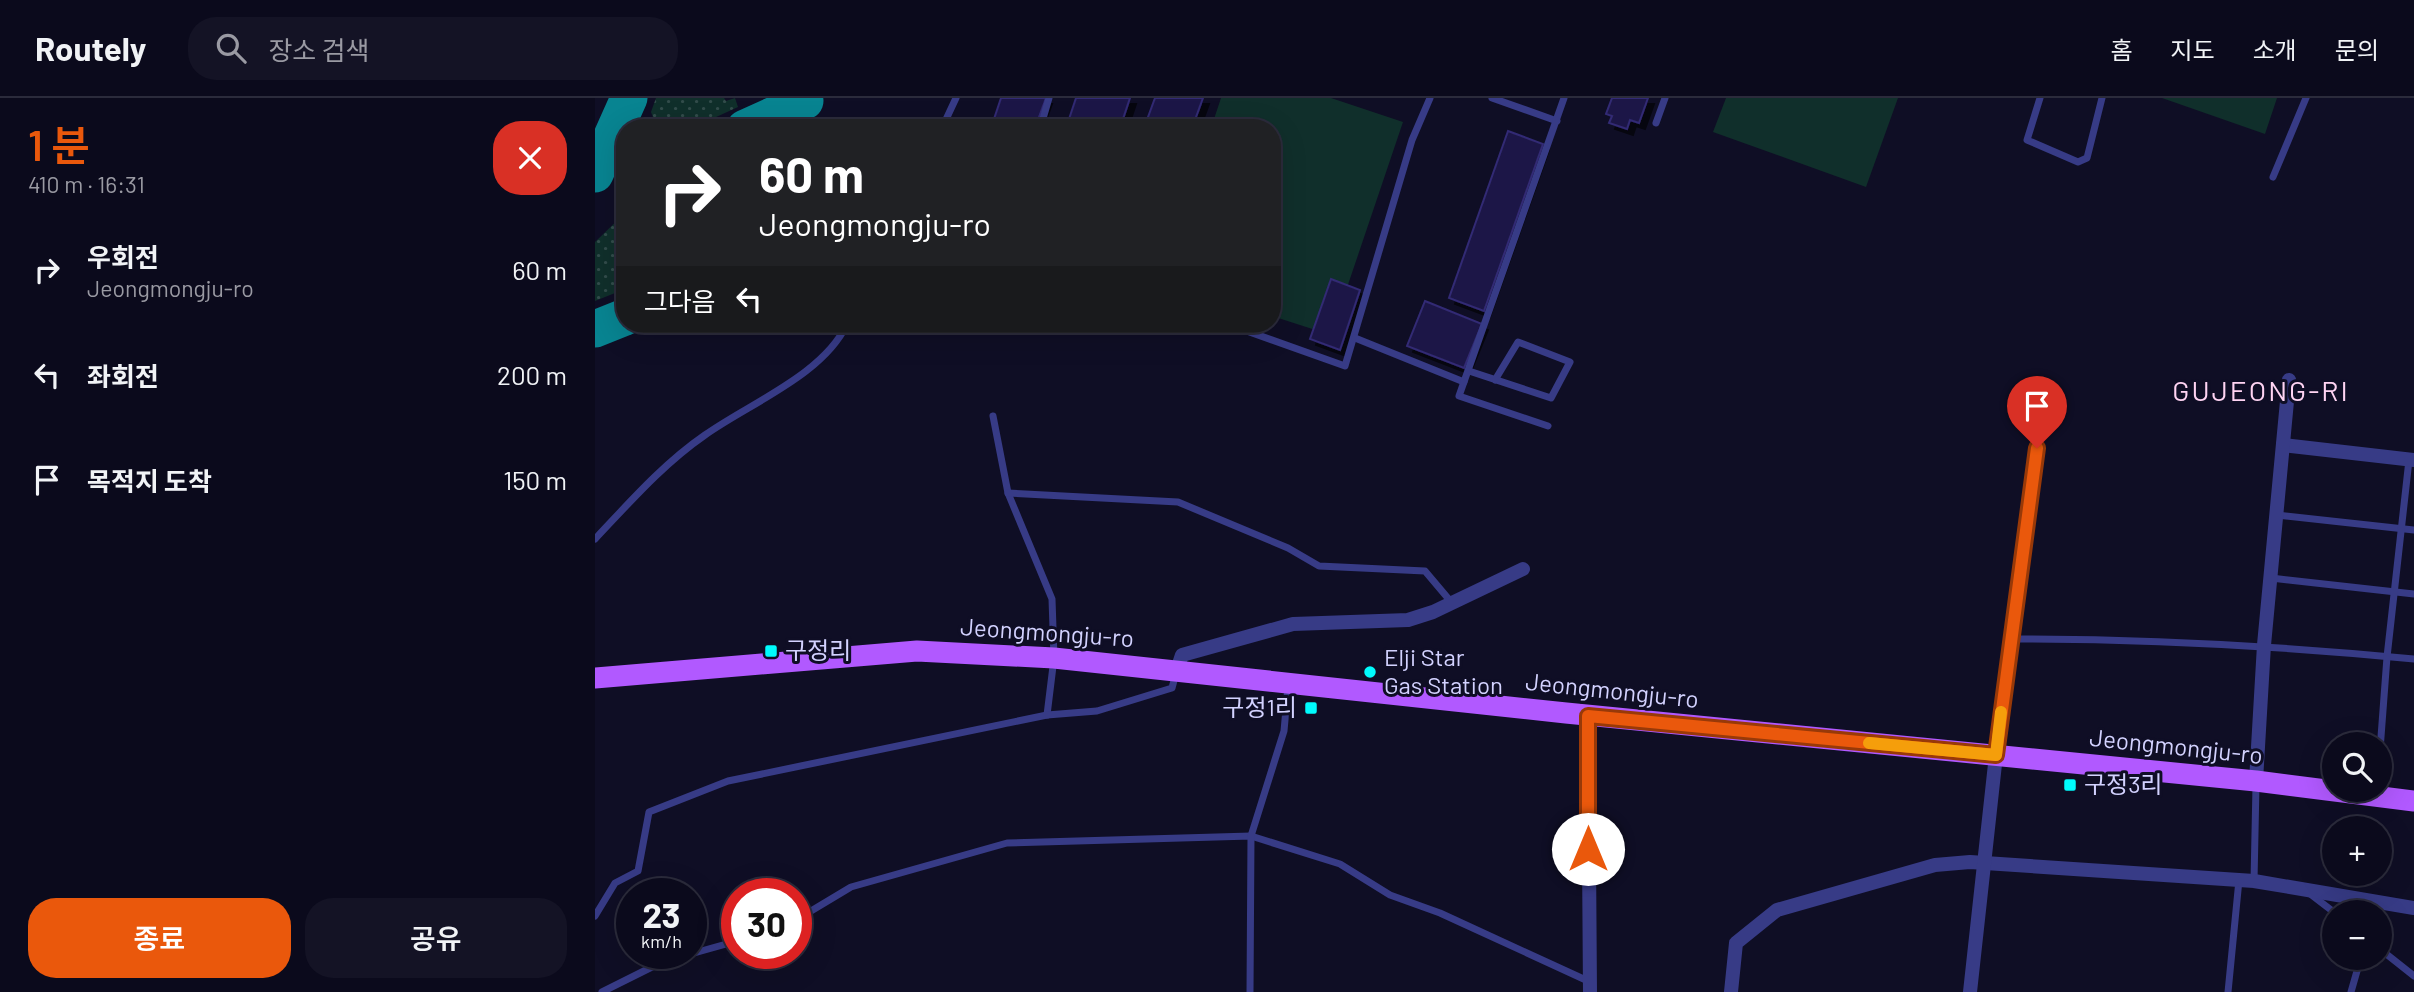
<!DOCTYPE html>
<html lang="ko">
<head>
<meta charset="utf-8">
<style>
  body { margin:0; font-family:Barlow,"Noto Sans KR",sans-serif; background:#141325; color:#f1f3f6; height:100vh; display:flex; flex-direction:column; font-size:26px; white-space:nowrap }
  * { box-sizing:border-box; margin:0 }
  p { font-size:23px; color:#9a9aa3 }
  .icon { flex:none; width:38px; height:38px; fill:none; stroke:currentColor; stroke-width:2; stroke-linecap:round; stroke-linejoin:round }
  .map { position:relative; flex:1; overflow:hidden }
  .drawer { display:flex; flex-direction:column; background:#0b0a1c; width:595px }
  .drawer>* { flex:none }
  .top-card { position:absolute; left:21px; top:21px; width:665px; height:214px; border-radius:28px; box-shadow:0 7px 28px #0002,0 0 0 2px #2b2b3b; background:#202124; color:#fff; overflow:hidden }
  .buttons { position:absolute; left:1727px; top:634px; display:grid; gap:14px }
  .buttons a { display:grid; place-items:center; width:70px; height:70px; border-radius:50%; background:#0b0a1c; box-shadow:0 7px 28px #0002,0 0 0 2px #2b2b3b; font-size:35px }
  .speed { position:absolute; left:21px; top:780px; display:flex; gap:14px; font-size:35px; font-weight:700; text-align:center }
  .speed>* { display:grid; place-content:center; width:91px; height:91px; border-radius:50%; background:#0b0a1c; box-shadow:0 7px 28px #0002,0 0 0 2px #2b2b3b; line-height:1 }
  .speed small { font-size:18px; font-weight:400 }
  .speed .limit { border:10px solid #d22; background:#fff; color:#111 }
  .pin { position:absolute; display:grid; place-items:center; width:60px; height:60px; color:#fff; margin:-72px -30px; border-radius:50% 50% 50% 0; rotate:-45deg; box-shadow:0 0 7px #0007 }
  .pin .icon { rotate:45deg }
  .me { position:absolute; width:77px; margin:-38px; rotate:0deg; stroke-linejoin:round; filter:drop-shadow(0 0 5px #0008) }
  .turn { display:flex; align-items:center; gap:24px; height:147px; padding:0 28px; font-size:32px }
  .turn .icon { width:91px; height:91px; stroke-width:2.5 }
  .turn b { display:block; font-size:49px; line-height:60px }
  .then { display:flex; align-items:center; height:66px; padding:0 28px; background:#0003; gap:14px; font-size:26px }
  .round { display:grid; place-items:center; flex:none; width:74px; height:74px; border-radius:28px; background:#141325 }
  .summary { display:flex; align-items:center; justify-content:space-between; height:119px; padding:0 28px }
  h1 { font-size:42px; font-weight:600; line-height:52px; color:#ea580c }
  .button { display:flex; gap:14px; margin-top:auto; padding:14px 28px }
  .button a { flex:1; height:80px; border-radius:28px; background:#ea580c; color:#fff; font-size:28px; font-weight:600; line-height:80px; text-align:center }
  .button a+a { background:#141325; color:#f1f3f6 }
  ul { padding:0; list-style:none }
  li { display:flex; align-items:center; gap:21px; height:105px; padding:0 28px }
  li div { flex:1 }
  li b { display:block; font-size:26px }
  li em { font-style:normal }
  header { display:flex; align-items:center; gap:42px; box-sizing:border-box; height:98px; padding:0 35px; background:#0b0a1c; border-bottom:2px solid #2b2b3b }
  header strong { font-size:33px }
  nav { display:flex; gap:38px; margin-inline-start:auto; font-size:24px }
  .search { width:490px; height:63px; background:#141325; display:flex; align-items:center; gap:18px; box-sizing:border-box; padding:0 24px; border-radius:28px; color:#9a9aa3; font-size:26px }
  main { display:flex; flex:1; min-height:0 }
  .map>svg:first-child { display:block }
  .grass { fill:url(#grass-dots) }
  .garden { fill:#102f2b }
  .lines { fill:none; stroke-linecap:round; stroke-linejoin:round }
  .taxiway { stroke:#088491; stroke-width:37 }
  .building { fill:#1e1947; stroke:#322a74; stroke-width:2; filter:url(#shadow) }
  .lane { stroke:#373b86; stroke-width:7 }
  .street { stroke:#373b86; stroke-width:14 }
  .primary { stroke:#b159ff; stroke-width:21 }
  .route-casing { stroke:#983908; stroke-width:18 }
  .route { stroke:#ea580c; stroke-width:12 }
  .slow { stroke:#f59e0b; stroke-width:12 }
  .poi-dot { fill:#00fbfd; stroke:#0f0e25; stroke-width:2.5 }
  .labels { text-anchor:middle; stroke-width:6; stroke-linejoin:round; paint-order:stroke }
  .street-label { font-size:24px; fill:#d3d2ff; stroke:#0f0e25 }
  .poi-label { font-size:24px; fill:#d3d2ff; stroke:#0f0e25; text-anchor:start }
  .quarter-label { font-size:28px; letter-spacing:2px; fill:#ffd4f3; stroke:#0f0e25 }
</style>
</head>
<body>
<header>
<strong>Routely</strong>
<div class="search"><svg class="icon" aria-label="search" viewBox="0 0 24 24"><circle cx="10" cy="10" r="6"/><path d="M15 15l6 6"/></svg>장소 검색</div>
<nav><a>홈</a><a>지도</a><a>소개</a><a>문의</a></nav>
</header>
<main>
<section class="drawer">
<div class="summary"><div><h1>1 분</h1><p>410 m · 16:31</p></div><a class="round" style="background:#d93025;color:#fff"><svg class="icon" aria-label="close" viewBox="0 0 24 24"><path d="M6 6l12 12M18 6L6 18"/></svg></a></div>
<ul>
<li><svg class="icon" aria-label="right" viewBox="0 0 24 24"><path d="M7 20v-9h11M14 6l5 5-5 5"/></svg><div><b>우회전</b><p>Jeongmongju-ro</p></div><em>60 m</em></li>
<li><svg class="icon" aria-label="left" viewBox="0 0 24 24"><path d="M17 20v-9H6M10 6l-5 5 5 5"/></svg><div><b>좌회전</b></div><em>200 m</em></li>
<li><svg class="icon" aria-label="arrive" viewBox="0 0 24 24"><path d="M6 21V4h12l-3 4 3 4H6"/></svg><div><b>목적지 도착</b></div><em>150 m</em></li>
</ul>
<div class="button"><a>종료</a><a>공유</a></div>
</section>
<div class="map">
<svg width="1819" height="894" viewBox="0 0 1819 894">
  <defs>
    <pattern id="grass-dots" width="8" height="8" patternUnits="userSpaceOnUse" patternTransform="scale(1.75)"><rect width="8" height="8" fill="#102f2b"/><path d="M2 2h.1M6 6h.1" fill="none" stroke="#324c4b" stroke-width="1.8" stroke-linecap="round"/></pattern>
    <filter id="shadow"><feDropShadow dx="6" dy="6" stdDeviation="0" flood-color="#0009"/></filter>
  </defs>
  <rect width="100%" height="100%" fill="#0f0e25"/>
  <g class="grass">
    <polygon points="61,0 129,0 131,3 140,0 143,9 97,30 62,30 56,14"/>
    <polygon points="30,115 30,191 0,203 0,144"/>
  </g>
  <g class="garden">
    <polygon points="626,0 736,0 808,24 736,237 677,218 677,30 616,30"/>
    <polygon points="1131,0 1303,0 1271,89 1118,34"/>
    <polygon points="1567,0 1682,0 1670,36"/>
  </g>
  <g class="lines">
    <g class="taxiway">
      <polyline points="150,30 210,3"/>
      <polyline points="0,76 34,0"/>
      <polyline points="0,231 30,219"/>
    </g>
  </g>
  <g class="building">
    <polygon points="406,0 451,0 440,30 396,30"/>
    <polygon points="481,0 535,0 525,30 491,30 473,24"/>
    <polygon points="560,0 608,0 597,30 549,30"/>
    <polygon points="1017,0 1053,0 1044,25 1035,22 1032,31 1014,25 1017,18 1011,16"/>
    <polygon points="913,33 948,46 889,213 854,200"/>
    <polygon points="736,181 765,192 745,252 715,241"/>
    <polygon points="830,203 887,226 869,270 812,248"/>
  </g>
  <g class="lines">
    <g class="lane">
      <polyline points="897,0 962,23"/>
      <polyline points="1445,0 1432,42 1483,64 1492,60 1507,0"/>
      <polyline points="447,24 454,0"/>
      <polyline points="1061,25 1070,0"/>
      <polyline points="347,30 361,0"/>
      <polyline points="1678,79 1711,0"/>
      <polyline points="632,226 750,268 817,42 835,0"/>
      <polyline points="760,240 869,284"/>
      <polyline points="874,273 956,300 975,264 923,244 900,282"/>
      <polyline points="398,318 413,395 457,501 459,560 452,617"/>
      <polyline points="953,328 864,298 969,0"/>
      <polyline points="413,395 583,404 693,450 724,468 830,473 857,505"/>
      <polyline points="1682,417 1819,432"/>
      <path d="M 0,441 C 35,404 68,366 110,337 C 155,305 228,277 252,226"/>
      <polyline points="1676,480 1819,496"/>
      <path d="M 1417,541 C 1552,541 1685,548 1819,561"/>
      <polyline points="1785,652 1792,559 1814,362"/>
      <polyline points="1659,783 1661,687"/>
      <polyline points="1714,795 1740,815"/>
      <polyline points="0,818 20,785 43,773 54,714 133,683 452,617 502,613 577,590 581,575"/>
      <polyline points="201,822 256,789 412,745 656,738 745,766 795,797 845,815 993,883"/>
      <polyline points="1785,851 1819,878"/>
      <polyline points="7,894 67,864 142,843"/>
      <polyline points="655,894 656,738 689,633 693,588"/>
      <polyline points="1633,894 1644,782"/>
      <polyline points="1756,894 1766,859"/>
    </g>
    <g class="street">
      <polyline points="1688,347 1819,362"/>
      <polyline points="582,572 587,557 698,526 813,522 838,514 928,471"/>
      <polyline points="993,618 995,894"/>
      <polyline points="1661,683 1669,547 1694,282"/>
      <polyline points="1136,894 1141,845 1182,812 1340,767 1375,764 1659,783 1819,810"/>
      <polyline points="1375,894 1401,657 1442,350"/>
    </g>
    <polyline class="primary" points="0,580 322,553 459,560 971,615 1661,683 1819,703"/>
  </g>
  <g class="lines">
    <defs>
      <polyline id="route" points="993,751 993,618 1401,657 1442,350"/>
    </defs>
    <use href="#route" class="route-casing"/>
    <use href="#route" class="route"/>
    <polyline class="slow" points="1274,645 1401,657 1406,614"/>
  </g>
  <g class="poi-dot">
    <rect x="169" y="546" width="14" height="14" rx="3.5"/>
    <circle cx="775" cy="574" r="7"/>
    <rect x="709" y="603" width="14" height="14" rx="3.5"/>
    <rect x="1468" y="680" width="14" height="14" rx="3.5"/>
  </g>
  <g class="labels">
    <g class="street-label">
      <text transform="translate(452 535) rotate(4)" y="8">Jeongmongju-ro</text>
      <text transform="translate(1017 593) rotate(6)" y="8">Jeongmongju-ro</text>
      <text transform="translate(1581 649) rotate(6)" y="8">Jeongmongju-ro</text>
    </g>
    <g class="poi-label">
      <text x="190" y="561">구정리</text>
      <text x="789" y="568">Elji Star<tspan x="789" dy="28">Gas Station</tspan></text>
      <text x="702" y="618" text-anchor="end">구정1리</text>
      <text x="1489" y="695">구정3리</text>
    </g>
    <g class="quarter-label">
      <text x="1666" y="303">GUJEONG-RI</text>
    </g>
  </g>
</svg>
<div class="buttons">
<a><svg class="icon" aria-label="search" viewBox="0 0 24 24"><circle cx="10" cy="10" r="6"/><path d="M15 15l6 6"/></svg></a>
<a>+</a>
<a>−</a>
</div>
<div class="speed"><div>23<small>km/h</small></div><div class="limit">30</div></div>
<div class="pin" style="left:1442px;top:350px;background:#d93025"><svg class="icon" aria-label="arrive" viewBox="0 0 24 24"><path d="M6 21V4h12l-3 4 3 4H6"/></svg></div>
<svg class="me" style="left:993px;top:751px" viewBox="-20 -20 40 40"><circle r="19" fill="#fff"/><path d="M0-13L10 11 0 6-10 11z" fill="#ea580c"/></svg>
<div class="top-card">
<div class="turn"><svg class="icon" aria-label="right" viewBox="0 0 24 24"><path d="M7 20v-9h11M14 6l5 5-5 5"/></svg><div><b>60 m</b>Jeongmongju-ro</div></div>
<div class="then">그다음<svg class="icon" aria-label="left" viewBox="0 0 24 24"><path d="M17 20v-9H6M10 6l-5 5 5 5"/></svg></div>
</div>
</div>
</main>
</body>
</html>
